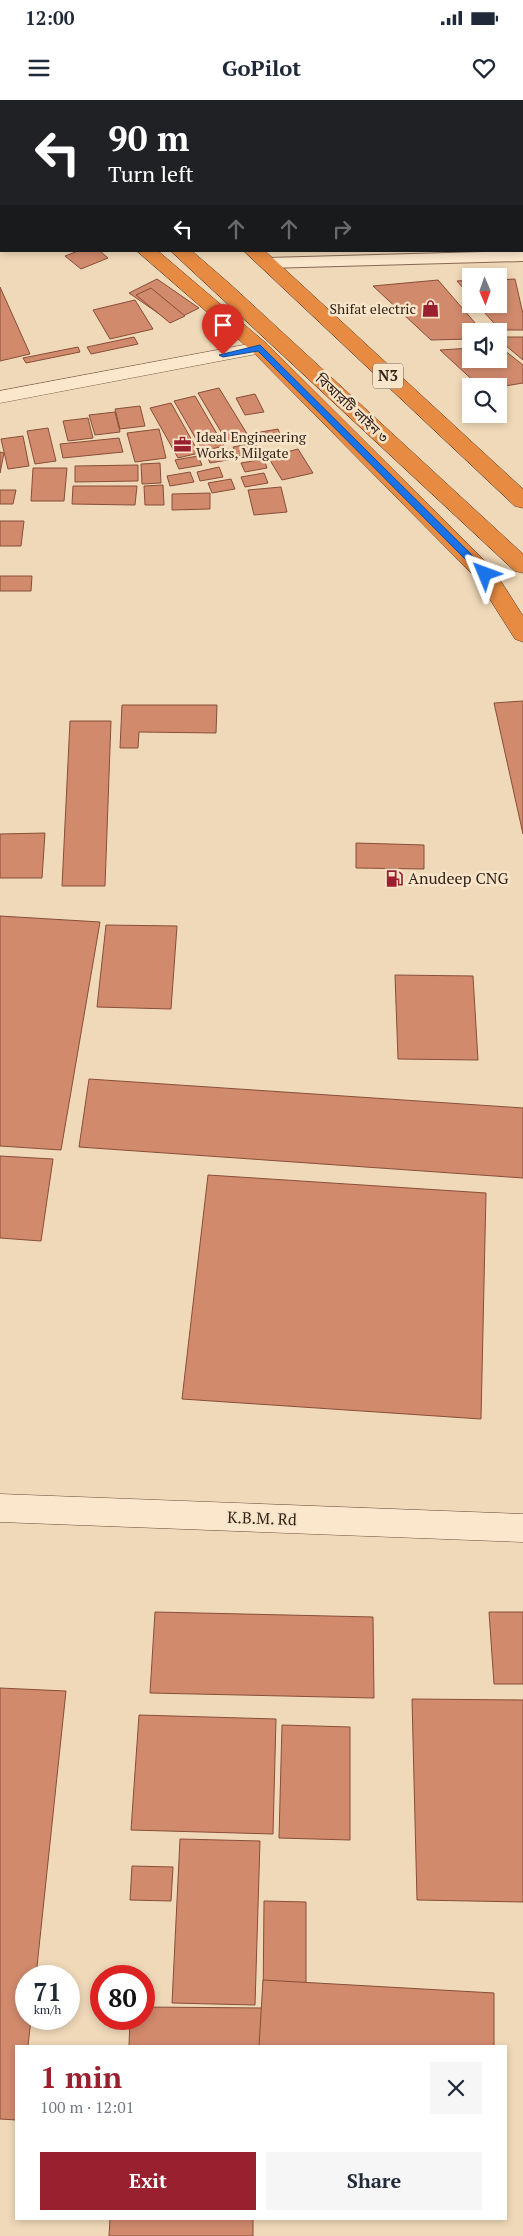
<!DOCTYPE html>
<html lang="en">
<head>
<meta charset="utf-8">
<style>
  body { margin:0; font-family:"PT Serif","Noto Sans Bengali",serif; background:#f6f6f7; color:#1f2937; height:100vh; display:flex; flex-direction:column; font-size:19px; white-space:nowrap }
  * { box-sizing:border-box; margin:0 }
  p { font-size:16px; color:#747a83 }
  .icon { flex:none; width:28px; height:28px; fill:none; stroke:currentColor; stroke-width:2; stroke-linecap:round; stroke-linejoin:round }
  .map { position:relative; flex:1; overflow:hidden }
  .details { position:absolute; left:15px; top:1945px; width:492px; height:175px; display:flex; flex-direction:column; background:#fff; border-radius:0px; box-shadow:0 2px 8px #0003 }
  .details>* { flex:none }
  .top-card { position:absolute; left:0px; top:0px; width:524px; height:152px; box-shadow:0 2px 8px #0003; background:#202124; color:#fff; overflow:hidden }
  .needle { width:32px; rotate:178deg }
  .controls { position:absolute; left:462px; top:168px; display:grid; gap:10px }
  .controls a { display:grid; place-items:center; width:45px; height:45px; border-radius:0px; background:#fff; box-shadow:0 2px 8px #0003; font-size:25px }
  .speed { position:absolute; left:15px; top:1865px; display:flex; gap:10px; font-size:25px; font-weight:700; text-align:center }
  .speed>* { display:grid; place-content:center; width:65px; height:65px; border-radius:50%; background:#fff; box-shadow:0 2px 8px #0003; line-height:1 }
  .speed small { font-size:12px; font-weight:400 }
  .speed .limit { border:8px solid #d22; background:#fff; color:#111 }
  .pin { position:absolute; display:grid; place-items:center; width:42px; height:42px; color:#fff; margin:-51px -21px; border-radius:50% 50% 50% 0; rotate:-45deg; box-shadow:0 0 5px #0007 }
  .pin .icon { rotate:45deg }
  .me { position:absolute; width:55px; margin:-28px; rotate:314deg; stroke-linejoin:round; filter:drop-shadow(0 0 4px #0008) }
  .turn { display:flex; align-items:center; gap:18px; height:105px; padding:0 25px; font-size:22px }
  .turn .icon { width:65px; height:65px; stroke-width:2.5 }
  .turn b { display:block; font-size:35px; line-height:42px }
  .lanes { display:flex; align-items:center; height:48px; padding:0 25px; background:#0003; justify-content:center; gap:25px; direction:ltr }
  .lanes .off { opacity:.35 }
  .round { display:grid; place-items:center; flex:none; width:52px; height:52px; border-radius:0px; background:#f6f6f7 }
  .headline { display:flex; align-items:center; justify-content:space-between; height:85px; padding:0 25px }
  h1 { font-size:30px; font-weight:600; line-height:38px; color:#99202f }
  .primary-button { display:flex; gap:10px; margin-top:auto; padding:10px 25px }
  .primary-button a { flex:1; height:58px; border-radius:0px; background:#99202f; color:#fff; font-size:20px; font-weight:600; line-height:58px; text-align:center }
  .primary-button a+a { background:#f6f6f7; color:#1f2937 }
  .status { display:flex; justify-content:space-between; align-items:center; height:35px; padding:0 25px; background:#fff; direction:ltr }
  .status svg { height:14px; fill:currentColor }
  header { display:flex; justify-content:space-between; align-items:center; height:65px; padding:0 25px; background:#fff; font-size:22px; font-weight:600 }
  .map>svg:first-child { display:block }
  .building { fill:#d18a6c; stroke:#874e38 }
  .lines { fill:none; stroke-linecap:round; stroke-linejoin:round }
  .lane-casing { stroke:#876853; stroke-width:2 }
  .street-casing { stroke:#876853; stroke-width:1 }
  .secondary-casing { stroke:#684a37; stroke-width:1 }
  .highway-casing { stroke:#543728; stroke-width:1 }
  .lane { fill:#fbe7cc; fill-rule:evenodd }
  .street { fill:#fbe7cc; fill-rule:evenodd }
  .secondary { fill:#fbe7cc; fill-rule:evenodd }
  .highway { fill:#e78b42; fill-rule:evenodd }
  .route { fill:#1a73e8; stroke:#114b97 }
  .labels { text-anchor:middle; stroke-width:5; stroke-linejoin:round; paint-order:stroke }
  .far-poi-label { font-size:14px; fill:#352319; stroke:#f7e4c9; text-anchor:end }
  .far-street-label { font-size:14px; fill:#352319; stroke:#f7e4c9 }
  .shield { fill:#f7e4c9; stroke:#6f5d4e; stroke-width:1 }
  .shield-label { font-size:15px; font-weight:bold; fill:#352319 }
  .poi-label { font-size:16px; fill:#352319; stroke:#f7e4c9; text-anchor:start }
  .street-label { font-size:16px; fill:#352319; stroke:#f7e4c9 }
</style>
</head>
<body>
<div class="status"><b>12:00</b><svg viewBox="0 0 49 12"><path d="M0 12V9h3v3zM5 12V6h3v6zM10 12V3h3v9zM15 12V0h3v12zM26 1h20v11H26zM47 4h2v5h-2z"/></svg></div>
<header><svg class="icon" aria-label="menu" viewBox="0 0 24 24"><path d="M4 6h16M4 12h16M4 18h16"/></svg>GoPilot<svg class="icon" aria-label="heart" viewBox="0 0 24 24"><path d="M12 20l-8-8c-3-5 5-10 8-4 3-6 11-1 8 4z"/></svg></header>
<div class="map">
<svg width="523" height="2136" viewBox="0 0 523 2136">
  <rect width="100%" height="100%" fill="#f0d9b9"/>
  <g class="building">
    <polygon points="126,0 311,0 311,1 127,1"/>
    <polygon points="490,0 523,0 523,57 522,1"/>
    <polygon points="78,151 100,151 108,158 81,169 65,156"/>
    <polygon points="157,179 199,208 171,222 129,193"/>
    <polygon points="515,179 523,214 523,230 500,230 477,204 499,204 499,180"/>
    <polygon points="438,180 482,231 471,231 471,239 431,240 373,186"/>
    <polygon points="471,180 471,197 457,181"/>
    <polygon points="0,187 30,254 0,261"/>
    <polygon points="151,188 185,216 170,223 136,195"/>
    <polygon points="135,200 153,229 110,239 93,210"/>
    <polygon points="134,237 138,244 91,254 87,247"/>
    <polygon points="499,237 523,237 523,260 499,240"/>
    <polygon points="499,246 523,265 523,283 499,287 479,286 440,250 471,248 471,259 499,259"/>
    <polygon points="78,247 80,252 26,263 23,258"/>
    <polygon points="219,288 249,337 227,342 198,293"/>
    <polygon points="255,294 264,312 245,315 236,298"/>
    <polygon points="195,296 224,346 203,351 174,301"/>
    <polygon points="171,303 199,353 178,358 150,308"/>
    <polygon points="140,306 145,326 120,329 115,309"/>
    <polygon points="115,312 120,332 95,335 89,315"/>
    <polygon points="88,318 93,338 68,341 63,321"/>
    <polygon points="48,328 56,361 35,364 27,331"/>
    <polygon points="159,329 166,358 135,362 127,333"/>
    <polygon points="278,329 282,339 259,343 255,333"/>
    <polygon points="23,336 29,366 8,369 1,339"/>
    <polygon points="119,338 123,352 63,358 60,344"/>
    <polygon points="255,343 259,352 237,356 233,347"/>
    <polygon points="229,349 233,359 210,363 206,353"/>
    <polygon points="298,349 313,373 282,380 268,357"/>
    <polygon points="0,352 4,353 0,373"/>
    <polygon points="198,356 202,365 179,369 175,360"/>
    <polygon points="264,359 267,368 245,372 241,363"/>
    <polygon points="160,363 161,383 142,384 141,364"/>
    <polygon points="138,365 138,381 75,382 75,366"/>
    <polygon points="219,367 223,377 200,381 197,372"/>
    <polygon points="33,368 67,368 64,401 31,401"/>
    <polygon points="190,372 194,382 170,386 167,376"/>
    <polygon points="264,373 268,383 245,387 241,377"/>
    <polygon points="231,379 235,389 212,393 208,383"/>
    <polygon points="163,385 164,405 145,405 144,386"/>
    <polygon points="73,386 137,386 135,405 72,404"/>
    <polygon points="281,387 287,412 254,415 248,390"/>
    <polygon points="0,390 16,390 13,404 0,404"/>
    <polygon points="210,393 210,409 172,410 172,394"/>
    <polygon points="0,421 24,421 21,446 0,446"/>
    <polygon points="0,476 32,476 31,491 0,491"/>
    <polygon points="523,601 523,734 494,603"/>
    <polygon points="122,605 217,605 216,633 139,632 138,648 120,648"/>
    <polygon points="70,621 111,621 105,786 62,786"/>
    <polygon points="45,733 42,778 0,778 0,734"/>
    <polygon points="356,743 424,745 424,769 356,768"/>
    <polygon points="0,816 100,822 61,1050 0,1046"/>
    <polygon points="106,825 177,826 171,909 97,907"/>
    <polygon points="395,875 473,876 478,960 398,959"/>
    <polygon points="89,979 523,1008 523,1078 79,1047"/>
    <polygon points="0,1056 53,1059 41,1141 0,1138"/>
    <polygon points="208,1075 486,1093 481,1319 182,1299"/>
    <polygon points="155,1512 373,1517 374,1598 150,1593"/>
    <polygon points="489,1512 523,1512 523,1584 494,1584"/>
    <polygon points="0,1588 66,1591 36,1876 26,1876 26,1919 31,1919 28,1946 16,1946 16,2020 0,2019"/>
    <polygon points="412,1599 523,1600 523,1802 417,1800"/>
    <polygon points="139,1615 276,1619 273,1734 131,1730"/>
    <polygon points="282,1625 350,1627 350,1740 279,1738"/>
    <polygon points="180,1739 260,1741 255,1905 172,1903"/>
    <polygon points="132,1766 173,1767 171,1801 130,1800"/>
    <polygon points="264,1801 306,1802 306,1946 129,1946 130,1919 144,1919 144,1907 263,1908"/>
    <polygon points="263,1880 494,1893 494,1946 259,1946"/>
    <polygon points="110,2119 253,2119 253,2136 109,2136"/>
  </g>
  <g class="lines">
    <defs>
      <polygon id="lane" points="523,151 523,161 267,168 261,166 259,163 261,160 267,158"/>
      <polygon id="street" points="260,242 267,244 270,248 267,252 0,303 0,291"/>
      <polygon id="secondary" points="0,1394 523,1414 523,1442 0,1422"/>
      <g id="highway">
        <polygon points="0,0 9,0 10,1 1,1 1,6"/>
        <polygon points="60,0 79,0 80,1 61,1"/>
        <rect x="0" y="23" width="1" height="11"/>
        <polygon points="137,151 158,151 267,244 493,469 523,516 523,542 515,539 477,479 253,252"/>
        <polygon points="171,151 192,151 230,184 523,454 523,473 515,471"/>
        <polygon points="244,151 265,151 523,389 523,408 515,406"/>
      </g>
    </defs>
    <use href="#lane" class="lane-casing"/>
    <use href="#street" class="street-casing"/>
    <use href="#secondary" class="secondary-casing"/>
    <use href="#highway" class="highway-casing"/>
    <use href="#lane" class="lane"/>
    <use href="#street" class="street"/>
    <use href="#secondary" class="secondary"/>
    <use href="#highway" class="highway"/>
  </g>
  <polygon class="route" points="260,245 488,471 488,476 482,476 258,251 223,257 219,255"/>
  <defs>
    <symbol id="shop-bare" viewBox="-9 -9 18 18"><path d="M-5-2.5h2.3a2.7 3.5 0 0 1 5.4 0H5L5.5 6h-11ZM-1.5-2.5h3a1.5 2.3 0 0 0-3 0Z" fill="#99202f" stroke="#f7e4c9" stroke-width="2.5" paint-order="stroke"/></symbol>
    <symbol id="office-bare" viewBox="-9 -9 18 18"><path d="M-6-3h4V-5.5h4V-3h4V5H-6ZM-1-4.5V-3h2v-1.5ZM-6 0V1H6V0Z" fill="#99202f" stroke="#f7e4c9" stroke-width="2.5" paint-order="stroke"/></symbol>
    <symbol id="fuel-bare" viewBox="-9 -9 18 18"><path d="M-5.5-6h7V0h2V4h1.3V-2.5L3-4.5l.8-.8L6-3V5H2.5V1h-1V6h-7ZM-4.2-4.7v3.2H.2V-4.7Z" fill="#99202f" stroke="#f7e4c9" stroke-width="2.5" paint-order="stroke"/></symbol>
  </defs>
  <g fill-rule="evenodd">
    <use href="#shop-bare" x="418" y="196" width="25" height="25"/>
    <use href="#office-bare" x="170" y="332" width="25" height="25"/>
    <use href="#fuel-bare" x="382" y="766" width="25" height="25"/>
  </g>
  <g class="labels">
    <g class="far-poi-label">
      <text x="416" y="214">Shifat electric</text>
      <text x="196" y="342" text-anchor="start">Ideal Engineering<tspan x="196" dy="16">Works, Milgate</tspan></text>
    </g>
    <g class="far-street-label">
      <text transform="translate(352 308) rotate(43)" y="5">বিআরটি লাইন ৩</text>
    </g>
    <rect class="shield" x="373" y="263.5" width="30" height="25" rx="4"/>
    <g class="shield-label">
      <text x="388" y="281">N3</text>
    </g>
    <g class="poi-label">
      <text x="408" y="784">Anudeep CNG</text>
    </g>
    <g class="street-label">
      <text transform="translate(262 1418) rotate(2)" y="6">K.B.M. Rd</text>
    </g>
  </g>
</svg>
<div class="controls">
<a><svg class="needle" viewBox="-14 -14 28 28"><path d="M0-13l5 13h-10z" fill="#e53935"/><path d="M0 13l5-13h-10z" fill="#747a83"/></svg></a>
<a><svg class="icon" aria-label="sound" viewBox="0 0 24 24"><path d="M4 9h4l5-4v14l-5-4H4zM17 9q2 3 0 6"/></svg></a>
<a><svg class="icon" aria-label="search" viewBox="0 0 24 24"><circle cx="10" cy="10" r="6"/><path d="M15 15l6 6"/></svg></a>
</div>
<div class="speed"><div>71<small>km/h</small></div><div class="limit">80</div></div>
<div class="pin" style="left:223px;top:255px;background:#d93025"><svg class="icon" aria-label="arrive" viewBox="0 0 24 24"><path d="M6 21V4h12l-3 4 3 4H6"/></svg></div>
<svg class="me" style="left:485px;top:474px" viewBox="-20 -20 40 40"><path d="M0-17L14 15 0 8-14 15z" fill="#1a73e8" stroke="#fff" stroke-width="4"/></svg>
<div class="top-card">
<div class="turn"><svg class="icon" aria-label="left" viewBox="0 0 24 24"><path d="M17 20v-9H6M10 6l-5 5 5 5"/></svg><div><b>90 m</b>Turn left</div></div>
<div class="lanes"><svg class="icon" aria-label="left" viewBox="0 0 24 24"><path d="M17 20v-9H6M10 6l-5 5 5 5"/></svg><svg class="icon off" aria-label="ahead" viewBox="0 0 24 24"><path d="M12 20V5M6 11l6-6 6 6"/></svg><svg class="icon off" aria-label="ahead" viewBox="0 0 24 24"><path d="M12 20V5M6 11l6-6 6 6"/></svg><svg class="icon off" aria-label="right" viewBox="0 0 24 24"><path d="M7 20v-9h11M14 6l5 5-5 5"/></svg></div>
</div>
<section class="details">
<div class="headline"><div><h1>1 min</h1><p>100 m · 12:01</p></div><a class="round"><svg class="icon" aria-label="close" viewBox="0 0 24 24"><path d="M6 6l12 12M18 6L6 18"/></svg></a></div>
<div class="primary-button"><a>Exit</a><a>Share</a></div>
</section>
</div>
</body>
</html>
